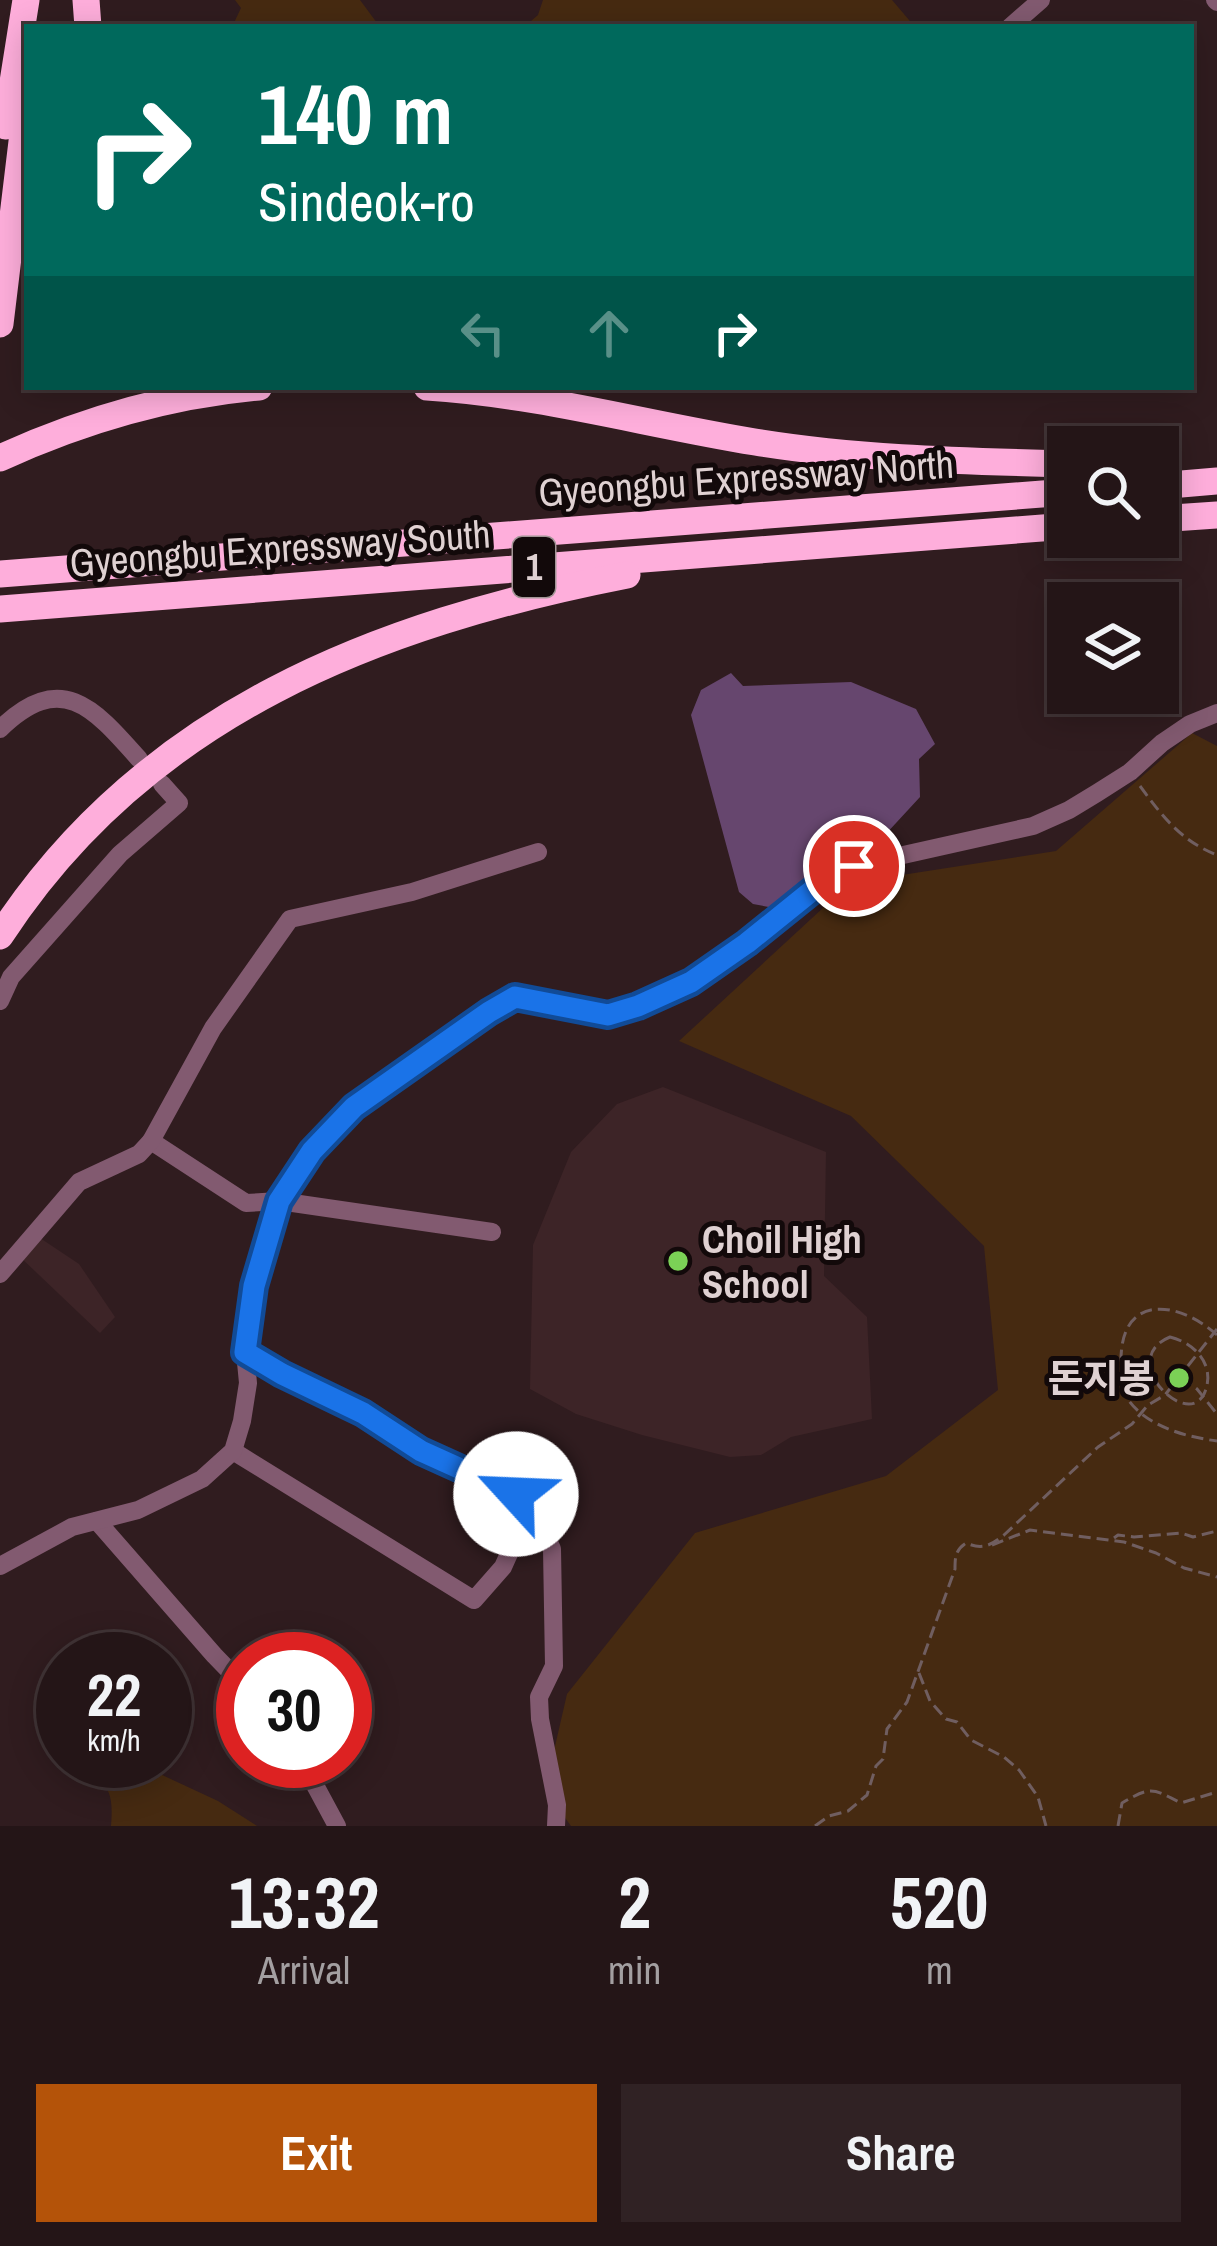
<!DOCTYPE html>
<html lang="en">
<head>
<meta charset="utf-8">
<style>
  body { margin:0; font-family:"Archivo Narrow","Noto Sans KR",sans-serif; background:#302224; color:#f1f3f6; height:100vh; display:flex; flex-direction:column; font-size:45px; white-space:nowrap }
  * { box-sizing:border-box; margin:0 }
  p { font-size:39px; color:#a39fa1 }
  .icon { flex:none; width:66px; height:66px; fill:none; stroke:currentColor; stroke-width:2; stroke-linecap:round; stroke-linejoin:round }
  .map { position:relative; height:1826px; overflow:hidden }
  .panel { display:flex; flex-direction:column; background:#241517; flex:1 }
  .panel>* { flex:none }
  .guide { position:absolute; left:24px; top:24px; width:1170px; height:366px; border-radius:0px; box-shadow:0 6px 30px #0003,0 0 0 3px #413436; background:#00695c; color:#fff; overflow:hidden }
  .tools { position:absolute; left:1047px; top:426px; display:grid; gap:24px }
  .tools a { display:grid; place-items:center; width:132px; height:132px; border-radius:0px; background:#241517; box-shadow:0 6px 30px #0003,0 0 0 3px #413436; font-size:60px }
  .speed { position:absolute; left:36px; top:1632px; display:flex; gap:24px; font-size:60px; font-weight:700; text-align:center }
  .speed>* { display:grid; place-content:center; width:156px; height:156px; border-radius:50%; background:#241517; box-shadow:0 6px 30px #0003,0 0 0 3px #413436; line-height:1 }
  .speed small { font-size:30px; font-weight:400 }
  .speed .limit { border:18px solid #d22; background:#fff; color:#111 }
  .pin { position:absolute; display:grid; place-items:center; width:102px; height:102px; color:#fff; margin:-51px; border:6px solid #fff; border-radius:50%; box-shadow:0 3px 12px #0007 }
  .me { position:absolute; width:132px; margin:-66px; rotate:295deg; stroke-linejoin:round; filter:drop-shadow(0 0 9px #0008) }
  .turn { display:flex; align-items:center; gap:42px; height:252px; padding:0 36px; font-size:54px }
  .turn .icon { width:156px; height:156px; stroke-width:2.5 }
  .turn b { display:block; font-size:84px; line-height:102px }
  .lanes { display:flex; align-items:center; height:114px; padding:0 36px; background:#0003; justify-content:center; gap:60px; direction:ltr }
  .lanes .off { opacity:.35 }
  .eta { display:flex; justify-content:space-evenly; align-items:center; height:204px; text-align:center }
  .eta b { font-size:72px; font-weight:700; line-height:84px }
  .action { display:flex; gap:24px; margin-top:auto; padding:24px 36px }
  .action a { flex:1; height:138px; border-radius:0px; background:#b45309; color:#fff; font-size:48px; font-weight:700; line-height:138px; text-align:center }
  .action a+a { background:#302224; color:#f1f3f6 }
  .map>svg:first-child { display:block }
  .built { fill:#3d2427 }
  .green { fill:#462a11 }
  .water { fill:#66466e }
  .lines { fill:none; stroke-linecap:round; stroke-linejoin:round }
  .path { stroke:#705e60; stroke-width:3; stroke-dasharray:12 6; stroke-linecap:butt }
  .minor { stroke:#825a70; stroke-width:18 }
  .highway { stroke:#feaedb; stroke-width:27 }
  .route-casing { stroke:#114b97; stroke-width:30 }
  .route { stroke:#1a73e8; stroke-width:21 }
  .poi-dot { fill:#7bd156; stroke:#12090a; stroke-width:4.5 }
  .labels { text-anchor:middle; stroke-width:10; stroke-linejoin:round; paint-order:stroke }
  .shield { fill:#12090a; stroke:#a29596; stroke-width:3 }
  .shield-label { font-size:36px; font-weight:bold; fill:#dfd1d2 }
  .street-label { font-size:39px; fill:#dfd1d2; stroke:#12090a }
  .poi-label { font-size:39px; font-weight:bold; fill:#dfd1d2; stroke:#12090a; text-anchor:start }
</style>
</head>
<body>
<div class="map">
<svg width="1217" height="1826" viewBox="0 0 1217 1826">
  <rect width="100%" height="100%" fill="#301c1f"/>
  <g class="built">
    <polygon points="663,1087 826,1152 824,1276 867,1317 872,1419 791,1437 761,1455 730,1457 642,1435 576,1414 530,1389 533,1245 571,1152 617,1104"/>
    <polygon points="34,1234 79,1264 115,1317 100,1333 17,1254"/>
  </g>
  <g class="green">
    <polygon points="235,0 360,0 380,27 232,27 241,8"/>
    <polygon points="543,0 892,0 915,27 524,27 538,15"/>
    <polygon points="1192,733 1217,746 1217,1826 571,1826 545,1790 567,1694 695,1533 886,1476 998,1390 984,1246 851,1116 679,1041 850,883 1056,851"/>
    <path d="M 89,1761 L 132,1761 L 218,1801 L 257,1826 L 111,1826 C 114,1789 107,1790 89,1761 Z"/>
  </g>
  <polygon class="water" points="731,673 743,686 851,682 916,709 935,744 919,759 920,797 872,849 826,868 779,909 753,904 739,892 691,715 701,690"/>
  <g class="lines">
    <g class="path">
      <path d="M 1140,786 C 1162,816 1181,841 1217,855"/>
      <path d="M 1217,1335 C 1178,1300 1120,1293 1121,1362 C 1122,1374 1121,1388 1127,1398 C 1145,1426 1186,1437 1217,1441"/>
      <path d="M 1170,1337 C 1195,1343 1217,1366 1204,1394 C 1186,1430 1116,1359 1170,1337 Z"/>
      <polyline points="1182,1377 1197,1389 1217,1414"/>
      <polyline points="1114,1538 1118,1535 1134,1537 1181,1533 1193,1537 1217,1531"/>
      <polyline points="992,1545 1030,1530 1124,1542 1156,1553 1184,1568 1217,1577"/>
      <polyline points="919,1673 930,1701 946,1719 957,1722 971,1740 1004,1757 1019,1770 1038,1797 1046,1826"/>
      <path d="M 815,1826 L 829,1816 L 848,1811 L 867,1795 L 876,1766 L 883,1759 L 887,1729 L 907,1702 L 955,1569 C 955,1558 955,1550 966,1543 C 982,1550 990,1546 1004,1535 L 1098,1447 L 1132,1424 L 1148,1405 L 1165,1395 L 1217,1329"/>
      <path d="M 1118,1826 L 1122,1803 C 1151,1786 1152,1788 1181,1803 L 1217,1792"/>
    </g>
    <g class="minor">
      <polyline points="1215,0 1217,2"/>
      <polyline points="1010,27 1041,0"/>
      <path d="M 0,729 C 61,670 93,707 139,759"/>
      <polyline points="0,1001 11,977 120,854 179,803 162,784"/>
      <polyline points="151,1141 246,1203 279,1201 492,1232"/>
      <polyline points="0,1274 79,1182 139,1154 151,1141 213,1028 290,919 412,892 538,852"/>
      <polyline points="233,1451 474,1600 503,1567 530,1507 516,1494 421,1451 363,1413 282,1374 245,1352"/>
      <polyline points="530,1507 540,1521 552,1549 554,1666 539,1697 540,1719 557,1805 556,1826"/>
      <polyline points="97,1521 214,1655 243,1685"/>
      <polyline points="0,1566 72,1527 138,1510 202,1479 233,1451 242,1421 248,1383 245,1352 254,1286 279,1201 312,1151 354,1107 489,1012 515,996 608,1014 637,1006 691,981 747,942 819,885 854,866 1033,826 1069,810 1097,793 1130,772 1162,743 1190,724 1217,713"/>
      <polyline points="302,1761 337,1826"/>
    </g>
    <g class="highway">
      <polyline points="86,0 88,27"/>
      <polyline points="6,126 26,0"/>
      <polyline points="0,324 27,100"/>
      <path d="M 427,387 C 538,394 645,424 755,442 C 859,459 963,461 1068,464"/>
      <path d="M 0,458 C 81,421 170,395 259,387"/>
      <polyline points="1158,486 1217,481"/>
      <polyline points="1158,519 1217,515"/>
      <polyline points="0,574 1068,492"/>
      <polyline points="0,609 1068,526"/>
      <path d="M 0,936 C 145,713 377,624 627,575"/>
    </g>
  </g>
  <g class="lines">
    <defs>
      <polyline id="route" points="516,1494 421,1451 363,1413 282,1374 245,1352 254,1286 279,1201 312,1151 354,1107 489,1012 515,997 608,1015 638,1006 691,982 747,943 819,885 854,866"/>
    </defs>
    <use href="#route" class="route-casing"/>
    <use href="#route" class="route"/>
  </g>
  <g class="poi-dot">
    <circle cx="678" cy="1261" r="12"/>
    <circle cx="1179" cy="1378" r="12"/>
  </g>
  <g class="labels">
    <rect class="shield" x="513" y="537" width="42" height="60" rx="9"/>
    <g class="shield-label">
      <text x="534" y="580">1</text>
    </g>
    <g class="street-label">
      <text transform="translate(746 478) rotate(-4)" y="14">Gyeongbu Expressway North</text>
      <text transform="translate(280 548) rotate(-4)" y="14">Gyeongbu Expressway South</text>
    </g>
    <g class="poi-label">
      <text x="702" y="1253">Choil High<tspan x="702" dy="45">School</tspan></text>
      <text x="1155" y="1392" text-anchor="end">돈지봉</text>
    </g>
  </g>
</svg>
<div class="tools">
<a><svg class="icon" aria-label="search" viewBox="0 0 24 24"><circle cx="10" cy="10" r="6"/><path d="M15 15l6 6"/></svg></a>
<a><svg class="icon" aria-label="layers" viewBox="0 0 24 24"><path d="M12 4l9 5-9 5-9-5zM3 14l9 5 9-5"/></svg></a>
</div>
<div class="speed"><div>22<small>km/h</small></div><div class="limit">30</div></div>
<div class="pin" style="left:854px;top:866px;background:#d93025"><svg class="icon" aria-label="arrive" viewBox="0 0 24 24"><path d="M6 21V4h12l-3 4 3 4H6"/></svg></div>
<svg class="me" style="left:516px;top:1494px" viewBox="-20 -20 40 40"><circle r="19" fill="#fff"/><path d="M0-13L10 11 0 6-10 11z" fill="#1a73e8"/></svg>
<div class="guide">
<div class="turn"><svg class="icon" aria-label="right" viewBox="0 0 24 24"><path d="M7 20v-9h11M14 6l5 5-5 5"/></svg><div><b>140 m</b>Sindeok-ro</div></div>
<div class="lanes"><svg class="icon off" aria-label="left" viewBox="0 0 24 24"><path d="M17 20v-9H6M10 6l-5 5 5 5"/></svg><svg class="icon off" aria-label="ahead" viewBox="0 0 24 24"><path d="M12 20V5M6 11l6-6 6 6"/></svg><svg class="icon" aria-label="right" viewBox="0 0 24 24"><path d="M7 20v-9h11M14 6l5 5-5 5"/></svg></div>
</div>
</div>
<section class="panel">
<div class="eta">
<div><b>13:32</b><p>Arrival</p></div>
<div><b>2</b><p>min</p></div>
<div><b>520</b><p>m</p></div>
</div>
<div class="action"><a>Exit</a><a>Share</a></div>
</section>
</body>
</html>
